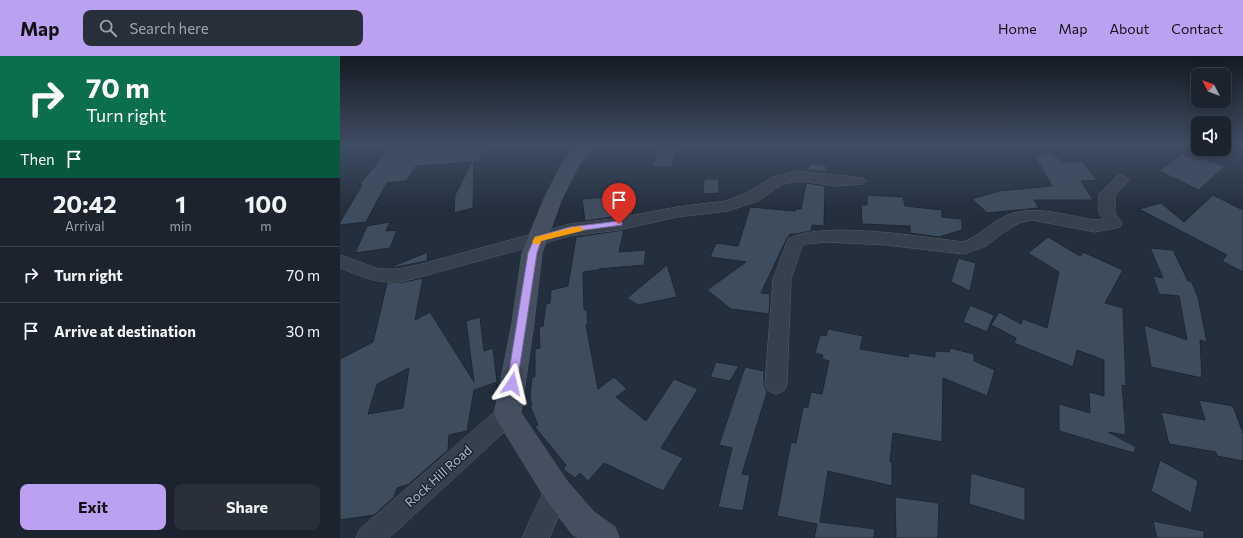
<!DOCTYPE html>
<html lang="en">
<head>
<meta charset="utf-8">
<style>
  body { margin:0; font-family:Commissioner,sans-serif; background:#272f3a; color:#f1f3f6; height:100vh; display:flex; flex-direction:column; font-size:15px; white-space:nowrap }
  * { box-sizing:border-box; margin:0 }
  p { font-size:13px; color:#9fa4aa }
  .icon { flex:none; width:22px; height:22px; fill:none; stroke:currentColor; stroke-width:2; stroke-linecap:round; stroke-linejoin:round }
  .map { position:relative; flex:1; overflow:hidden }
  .panel { display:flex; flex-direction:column; background:#1a232e; width:340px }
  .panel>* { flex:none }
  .hud { background:#0b6e4f; color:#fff; overflow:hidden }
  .needle { width:26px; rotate:312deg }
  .tools { position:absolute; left:851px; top:12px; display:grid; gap:8px }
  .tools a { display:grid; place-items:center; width:40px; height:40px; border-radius:8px; background:#1a232e; box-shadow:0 2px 10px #0003,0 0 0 1px #38404a; font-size:20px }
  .pin { position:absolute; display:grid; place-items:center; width:34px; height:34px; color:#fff; margin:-41px -17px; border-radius:50% 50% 50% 0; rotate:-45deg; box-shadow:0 0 4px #0007 }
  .pin .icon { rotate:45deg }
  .me { position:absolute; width:44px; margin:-22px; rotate:10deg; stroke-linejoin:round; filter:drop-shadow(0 0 3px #0008) }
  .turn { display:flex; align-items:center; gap:14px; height:84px; padding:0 20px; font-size:18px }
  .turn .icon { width:52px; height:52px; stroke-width:2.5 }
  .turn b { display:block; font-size:28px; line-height:34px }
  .then { display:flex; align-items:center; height:38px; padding:0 20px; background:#0003; gap:8px; font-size:15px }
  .eta { display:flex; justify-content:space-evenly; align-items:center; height:68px; text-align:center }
  .eta b { font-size:24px; font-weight:700; line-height:28px }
  .action { display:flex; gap:8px; margin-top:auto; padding:8px 20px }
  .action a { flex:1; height:46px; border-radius:8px; background:#bca0f2; color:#111; font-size:16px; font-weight:700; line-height:46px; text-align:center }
  .action a+a { background:#272f3a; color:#f1f3f6 }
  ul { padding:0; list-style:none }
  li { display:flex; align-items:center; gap:12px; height:56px; padding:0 20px; border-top:1px solid #38404a }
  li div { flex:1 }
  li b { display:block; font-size:15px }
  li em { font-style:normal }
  header { display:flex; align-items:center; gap:24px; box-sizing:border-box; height:56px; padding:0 20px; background:#bca0f2; color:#111 }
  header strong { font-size:19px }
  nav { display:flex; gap:22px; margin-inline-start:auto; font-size:14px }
  .search { width:280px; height:36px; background:#272f3a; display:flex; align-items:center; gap:10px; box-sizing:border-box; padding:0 14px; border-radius:8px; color:#9fa4aa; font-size:15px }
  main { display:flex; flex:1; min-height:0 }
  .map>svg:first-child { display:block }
  .building { fill:#3e4d5d; stroke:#1e2734; fill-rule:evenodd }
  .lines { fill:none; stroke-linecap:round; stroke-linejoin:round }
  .street-casing { stroke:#555e6b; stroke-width:1 }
  .secondary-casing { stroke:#555e6b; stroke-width:1 }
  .street { fill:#37404d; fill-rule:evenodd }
  .secondary { fill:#445060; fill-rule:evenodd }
  .route { fill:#bca0f2; stroke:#7a689d }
  .slow { fill:#f59e0b }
  .labels { text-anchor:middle; stroke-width:3; stroke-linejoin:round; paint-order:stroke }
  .near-street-label { font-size:13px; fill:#b2bbc9; stroke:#1c2632 }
</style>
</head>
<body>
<header>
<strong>Map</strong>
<div class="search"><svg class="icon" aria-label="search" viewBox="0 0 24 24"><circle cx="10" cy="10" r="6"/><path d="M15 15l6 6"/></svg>Search here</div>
<nav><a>Home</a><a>Map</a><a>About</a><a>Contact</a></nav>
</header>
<main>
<section class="panel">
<div class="hud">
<div class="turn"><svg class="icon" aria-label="right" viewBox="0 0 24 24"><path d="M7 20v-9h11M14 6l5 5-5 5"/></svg><div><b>70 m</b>Turn right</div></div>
<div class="then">Then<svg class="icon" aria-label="arrive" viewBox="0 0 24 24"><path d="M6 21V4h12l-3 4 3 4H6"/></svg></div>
</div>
<div class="eta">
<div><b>20:42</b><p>Arrival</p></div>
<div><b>1</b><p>min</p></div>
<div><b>100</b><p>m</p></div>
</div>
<ul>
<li><svg class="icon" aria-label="right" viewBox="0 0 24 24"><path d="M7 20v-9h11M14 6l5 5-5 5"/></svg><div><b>Turn right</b></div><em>70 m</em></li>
<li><svg class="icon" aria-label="arrive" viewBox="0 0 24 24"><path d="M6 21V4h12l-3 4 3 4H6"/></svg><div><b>Arrive at destination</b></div><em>30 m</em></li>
</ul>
<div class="action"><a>Exit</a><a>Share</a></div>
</section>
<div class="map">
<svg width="903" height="482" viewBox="0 0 903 482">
  <rect width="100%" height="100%" fill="#232f3d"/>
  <g class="building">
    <polygon points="104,91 146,91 138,106 134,106 133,152 114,157 115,139 132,106 76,110 66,125 47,127 26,166 0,169 0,166 22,129 19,129 48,94 91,94"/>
    <polygon points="319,92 337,92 331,111 312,110"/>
    <polygon points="710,96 723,106 742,105 757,124 741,125 753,144 694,144 699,152 647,157 632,143 659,135 712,130 695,101"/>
    <polygon points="842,98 861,105 862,102 885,110 859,134 819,115"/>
    <polygon points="469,108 486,109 486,116 468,114"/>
    <polygon points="364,123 379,123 379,137 363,138"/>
    <polygon points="466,127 485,130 484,170 472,169 471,175 456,178 450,178 449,181 447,182 421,237 430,238 429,258 391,253 367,234 406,206 370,201 376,187 398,190 410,151 455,155 455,153 461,153"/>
    <polygon points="290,139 292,158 245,165 242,143"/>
    <polygon points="527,139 563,141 565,150 602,154 602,161 622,163 622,174 599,181 570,177 570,170 522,168 521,149 527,149"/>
    <polygon points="873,139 903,154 903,216 882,205 887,199 799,153 821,147 844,166"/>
    <polygon points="50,166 46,175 57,174 50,192 15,197 27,170"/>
    <polygon points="284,174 279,196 306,194 304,209 259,213 258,214 243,216 244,254 247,254 248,268 246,269 258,333 274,321 287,333 276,341 306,365 334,323 358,333 321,392 343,402 323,435 264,407 248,425 240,417 235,422 223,413 226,409 195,371 198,369 190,350 192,349 190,342 192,321 195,321 195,293 200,292 199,271 203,270 206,248 210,247 211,234 228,230 236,181"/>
    <polygon points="708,181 740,200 743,196 783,214 765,247 783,252 786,330 782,329 786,379 768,376 796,391 794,397 719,375 719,348 750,357 749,336 764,340 764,304 737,294 733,311 674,287 676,282 651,269 659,256 681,268 683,263 707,272 719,216 688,197"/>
    <polygon points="810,192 833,194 848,225 851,225 858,241 867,286 860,284 862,322 811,311 804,269 847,284 839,240 819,238 813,220 823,222"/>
    <polygon points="88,196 87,205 51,212 51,211"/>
    <polygon points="618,202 636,207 630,235 611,226"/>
    <polygon points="327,209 337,241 298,249 287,242"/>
    <path d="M 83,222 L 75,264 L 90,256 L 134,326 L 126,265 L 140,261 L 144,295 L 153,292 L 157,326 L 134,334 L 127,375 L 109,379 L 108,394 L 69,428 L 57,432 L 54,441 L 34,459 L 0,464 L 0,303 L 33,286 L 47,227 L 65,226 ZM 69,312 L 63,352 L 28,358 L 37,328 Z"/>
    <polygon points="630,249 654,259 647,276 623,266"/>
    <polygon points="488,273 523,280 520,293 568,301 569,297 595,301 595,295 609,296 610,292 634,298 634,305 655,314 647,340 603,322 602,386 553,377 550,406 552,406 552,430 488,415 480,466 535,473 534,482 474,482 477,468 437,460 451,386 456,387 463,352 468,351 471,336 482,338 489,305 482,303 483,299 475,297 480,279 486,280"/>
    <polygon points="376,306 399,310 390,325 370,321"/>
    <polygon points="405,311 424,315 424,328 427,336 402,418 410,419 403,455 378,451 392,392 379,389"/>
    <polygon points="859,344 893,350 903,377 903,405 877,400 876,396 829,388 821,356 865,364"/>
    <polygon points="820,404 858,425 851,457 811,435"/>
    <polygon points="631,417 685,432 685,465 629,448"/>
    <polygon points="555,441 599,447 598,482 556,482"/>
    <polygon points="813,465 864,475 864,482 817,482"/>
  </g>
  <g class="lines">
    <defs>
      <g id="street">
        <polygon points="0,88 104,88 102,91 97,92 0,93"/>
        <path d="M 459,115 L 523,122 L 526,125 L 523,128 L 497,130 L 459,125 L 443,128 L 418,145 L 388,155 L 337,161 L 279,174 L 230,180 L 65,225 C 38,229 24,221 0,212 L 0,199 L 39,213 L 58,213 L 78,209 L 230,168 L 279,162 L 337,151 L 386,145 L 406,137 L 433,121 Z"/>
        <path d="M 781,119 L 786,121 L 789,124 L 775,139 L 775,157 L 782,167 L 780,171 L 755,176 L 692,164 L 679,167 L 664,176 L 646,190 L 624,198 L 546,189 L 488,186 L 465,188 L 462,190 L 451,223 L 447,328 L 444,335 L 436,338 L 428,335 L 425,328 L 433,223 L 448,183 C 481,164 583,181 623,186 C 640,180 651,166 668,159 C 694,148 728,160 755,164 L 763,163 L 759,157 L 759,138 L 776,121 Z"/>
        <polygon points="167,349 175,352 178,359 175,366 49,482 16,482 20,473 159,352"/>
        <polygon points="217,422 226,426 230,435 209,482 182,482 208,426"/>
      </g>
      <polygon id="secondary" points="239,88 255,88 238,110 221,145 202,197 194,267 181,357 227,425 254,456 275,471 279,482 238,482 232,478 207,445 154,359 172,267 182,197 203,145 221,109"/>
    </defs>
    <use href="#street" class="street-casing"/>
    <use href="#secondary" class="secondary-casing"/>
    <use href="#street" class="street"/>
    <use href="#secondary" class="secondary"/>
  </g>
  <linearGradient id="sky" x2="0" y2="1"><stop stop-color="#131a22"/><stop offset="0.57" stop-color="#3f4d62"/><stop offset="1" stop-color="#3f4d62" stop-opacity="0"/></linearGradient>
  <rect width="903" height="155" fill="url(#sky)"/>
  <polygon class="route" points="279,165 282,166 282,169 230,176 201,185 197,197 177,328 176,331 172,333 169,331 167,328 188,197 195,181 230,171"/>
  <polygon class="slow" points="239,170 243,173 242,175 201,185 200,188 197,189 192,186 195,181"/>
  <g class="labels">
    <g class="near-street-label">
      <text transform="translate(98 420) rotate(-42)" y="5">Rock Hill Road</text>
    </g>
  </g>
</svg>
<div class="tools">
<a><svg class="needle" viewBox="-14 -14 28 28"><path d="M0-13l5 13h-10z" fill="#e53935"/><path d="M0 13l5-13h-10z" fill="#9fa4aa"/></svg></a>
<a><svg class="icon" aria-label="sound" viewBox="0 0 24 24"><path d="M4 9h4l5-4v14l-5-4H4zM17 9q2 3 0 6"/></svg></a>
</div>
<div class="pin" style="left:279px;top:168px;background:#d93025"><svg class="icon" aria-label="arrive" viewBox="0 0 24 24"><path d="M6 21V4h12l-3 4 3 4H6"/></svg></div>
<svg class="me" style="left:172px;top:328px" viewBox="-20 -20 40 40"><path d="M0-17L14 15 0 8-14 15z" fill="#bca0f2" stroke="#fff" stroke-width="4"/></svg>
</div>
</main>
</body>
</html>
